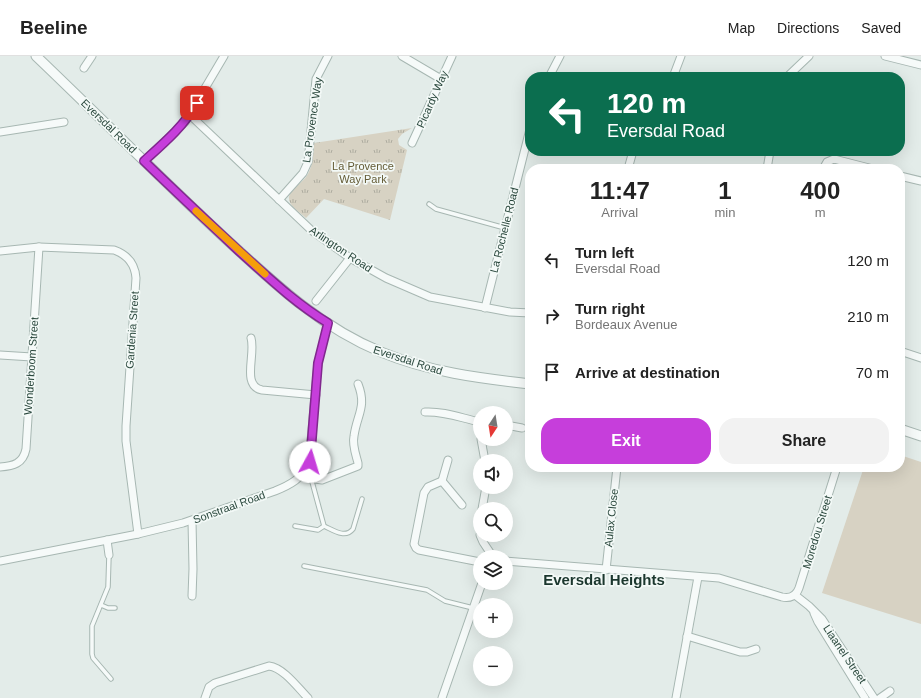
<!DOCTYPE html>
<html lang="en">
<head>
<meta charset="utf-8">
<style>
  body { margin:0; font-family:Helvetica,sans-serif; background:#f2f2f2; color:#222; height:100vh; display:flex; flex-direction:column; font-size:15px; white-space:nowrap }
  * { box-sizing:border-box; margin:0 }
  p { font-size:13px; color:#767676 }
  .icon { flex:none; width:22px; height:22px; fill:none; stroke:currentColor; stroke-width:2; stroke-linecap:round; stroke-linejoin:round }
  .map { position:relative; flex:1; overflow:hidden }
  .drawer { position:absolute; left:525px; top:108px; width:380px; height:308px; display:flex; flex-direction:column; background:#fff; border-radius:16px; box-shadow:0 4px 16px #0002 }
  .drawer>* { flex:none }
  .hud { position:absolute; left:525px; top:16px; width:380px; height:84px; border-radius:16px; box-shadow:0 4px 16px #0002; background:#0b6e4f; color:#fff; overflow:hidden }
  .needle { width:26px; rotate:192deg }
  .fabs { position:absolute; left:473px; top:350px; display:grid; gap:8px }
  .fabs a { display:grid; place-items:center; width:40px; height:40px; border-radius:50%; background:#fff; box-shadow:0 4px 16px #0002; font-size:20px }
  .pin { position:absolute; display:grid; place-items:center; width:34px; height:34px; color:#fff; margin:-17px; border-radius:8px; box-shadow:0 2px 6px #0006 }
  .me { position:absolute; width:44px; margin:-22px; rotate:6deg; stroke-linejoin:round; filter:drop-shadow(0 0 3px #0008) }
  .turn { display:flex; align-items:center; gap:14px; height:84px; padding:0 16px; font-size:18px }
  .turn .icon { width:52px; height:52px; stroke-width:2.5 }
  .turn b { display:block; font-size:28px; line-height:34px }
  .eta { display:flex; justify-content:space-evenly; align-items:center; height:68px; text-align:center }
  .eta b { font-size:24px; font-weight:700; line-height:28px }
  .cta { display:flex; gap:8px; margin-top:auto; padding:8px 16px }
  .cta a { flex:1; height:46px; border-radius:16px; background:#c63edb; color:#fff; font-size:16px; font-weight:700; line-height:46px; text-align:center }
  .cta a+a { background:#f2f2f2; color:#222 }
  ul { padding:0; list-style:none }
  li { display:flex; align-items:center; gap:12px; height:56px; padding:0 16px }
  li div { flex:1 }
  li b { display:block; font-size:15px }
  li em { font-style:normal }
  header { display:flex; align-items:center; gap:24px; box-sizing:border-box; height:56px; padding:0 20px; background:#fff; border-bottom:1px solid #e0e0e0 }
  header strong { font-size:19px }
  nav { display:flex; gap:22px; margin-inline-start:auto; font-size:14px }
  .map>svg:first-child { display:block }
  .grass { fill:#d7d2c3 }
  .park { fill:url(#park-tufts) }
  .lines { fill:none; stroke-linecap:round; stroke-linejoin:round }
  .service-casing { stroke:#a7b7b2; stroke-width:5.5 }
  .minor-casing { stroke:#a7b7b2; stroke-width:9 }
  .tertiary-casing { stroke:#a7b7b2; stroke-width:11 }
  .service { stroke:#f6faf9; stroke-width:3.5 }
  .minor { stroke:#f6faf9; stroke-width:7 }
  .tertiary { stroke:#f6faf9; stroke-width:9 }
  .route-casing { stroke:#81288e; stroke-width:10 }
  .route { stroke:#c63edb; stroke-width:7 }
  .slow { stroke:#f59e0b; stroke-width:7 }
  .labels { text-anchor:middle; stroke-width:3.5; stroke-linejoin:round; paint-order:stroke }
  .street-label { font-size:11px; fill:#29473c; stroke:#f3f9f7 }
  .park-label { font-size:11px; fill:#645b35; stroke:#f3f9f7 }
  .district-label { font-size:15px; font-weight:bold; fill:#1b372e; stroke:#f3f9f7 }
</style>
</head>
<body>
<header>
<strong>Beeline</strong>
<nav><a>Map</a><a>Directions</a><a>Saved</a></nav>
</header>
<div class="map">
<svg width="921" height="642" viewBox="0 0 921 642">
  <defs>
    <pattern id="park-tufts" width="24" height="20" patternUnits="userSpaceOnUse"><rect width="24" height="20" fill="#d7d2c3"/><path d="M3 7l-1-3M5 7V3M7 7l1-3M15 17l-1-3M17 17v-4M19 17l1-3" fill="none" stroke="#aeaca0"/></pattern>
  </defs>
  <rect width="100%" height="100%" fill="#e3ece9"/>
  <polygon class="grass" points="900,399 921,406 921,568 822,537 864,411 900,411"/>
  <path class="park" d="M 412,72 L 402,78 L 398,83 L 399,89 L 407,94 L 390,164 L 324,143 L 306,162 C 301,157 289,150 289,143 C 288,135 302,127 306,121 C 313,111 313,99 314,87 Z"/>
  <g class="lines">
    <defs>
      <g id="service">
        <polyline points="429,148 436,153 505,172"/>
        <path d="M 311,422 L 324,470 C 333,474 345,483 353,473 L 362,443"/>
        <polyline points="295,470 318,474 324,470"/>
        <polyline points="109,499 108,531 92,570 92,598 93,602 111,623"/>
        <polyline points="304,510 427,534 445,545 473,552"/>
        <polyline points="101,549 108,552 115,552"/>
      </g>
      <g id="minor">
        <polyline points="402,0 441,23"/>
        <polyline points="885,0 921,9"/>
        <polyline points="84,12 92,0"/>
        <polyline points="789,19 809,0"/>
        <polyline points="549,21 560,0"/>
        <polyline points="673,21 681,0"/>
        <polyline points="190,59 311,174 350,202 386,222 430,241 510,256 530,257"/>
        <polyline points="0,76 64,66"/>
        <polyline points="412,87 452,0"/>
        <polyline points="144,105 185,66 224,0"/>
        <polyline points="628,113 633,95"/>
        <polyline points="767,113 770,95"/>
        <polyline points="823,113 827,106 834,103 873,113"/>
        <polyline points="900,120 921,125"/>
        <polyline points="279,144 303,117 308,106 316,23 328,0"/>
        <path d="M 0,195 L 39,191 L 114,194 C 128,199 135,208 136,222 L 126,370 L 126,385 L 138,478"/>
        <polyline points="316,245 350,202"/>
        <polyline points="485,252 530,73"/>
        <path d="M 251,282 C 256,298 241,330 262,334 L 316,339"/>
        <polyline points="900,295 921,302"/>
        <polyline points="0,299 32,301"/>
        <path d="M 425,356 C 444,355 461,362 480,366"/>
        <polyline points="506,369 522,372"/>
        <polyline points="481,383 485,405"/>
        <path d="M 0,411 C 13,410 23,408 26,393 L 39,191"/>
        <path d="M 304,416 L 315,423 L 322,424 L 358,410 L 358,407 C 356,399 352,389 354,380 C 357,358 367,351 358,328"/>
        <polyline points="442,425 448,404"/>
        <polyline points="462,449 442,425 428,431 424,437 414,488 416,492 419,494 480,506"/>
        <polyline points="482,453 486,431"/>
        <polyline points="192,465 193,513 192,540"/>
        <polyline points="480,479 483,486 493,501"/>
        <polyline points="107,484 109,499"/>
        <path d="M 0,505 L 138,478 L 183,467 L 275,435 C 290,429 303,422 309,407 L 318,307 L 328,267"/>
        <path d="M 506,505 L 719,522 L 782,541 C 790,543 796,540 799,532 L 837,411"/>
        <polyline points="606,514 617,411"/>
        <polyline points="795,539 809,550 822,563 874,642"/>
        <polyline points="814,557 818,566 865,642"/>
        <polyline points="687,580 740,596 747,596 756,593"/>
        <path d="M 205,642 L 209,631 L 215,627 L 269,610 C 284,612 298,632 308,642"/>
        <polyline points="442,642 482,527"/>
        <polyline points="676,642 698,521"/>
        <polyline points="880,642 890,635"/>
      </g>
      <g id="tertiary">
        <path d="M 36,0 C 100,61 161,123 226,183 C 274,227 320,271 381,296 C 429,316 478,322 530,328"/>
        <polyline points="900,373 921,380"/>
      </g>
    </defs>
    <use href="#service" class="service-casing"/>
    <use href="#minor" class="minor-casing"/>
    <use href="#tertiary" class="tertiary-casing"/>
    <use href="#service" class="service"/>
    <use href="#minor" class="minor"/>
    <use href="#tertiary" class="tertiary"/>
  </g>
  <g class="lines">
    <defs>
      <path id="route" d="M 197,47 C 184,70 164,87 144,105 C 176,136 208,166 240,196 C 268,221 295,247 328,267 L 318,307 L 310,406"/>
    </defs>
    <use href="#route" class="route-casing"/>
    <use href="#route" class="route"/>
    <polyline class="slow" points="196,155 265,218"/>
  </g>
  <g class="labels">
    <g class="street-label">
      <text transform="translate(432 43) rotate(-66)" y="4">Picardy Way</text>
      <text transform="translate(312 64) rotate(-82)" y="4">La Provence Way</text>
      <text transform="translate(109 70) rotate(44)" y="4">Eversdal Road</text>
      <text transform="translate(504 174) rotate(-76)" y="4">La Rochelle Road</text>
      <text transform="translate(341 193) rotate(34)" y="4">Arlington Road</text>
      <text transform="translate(132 274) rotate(-86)" y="4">Gardenia Street</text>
      <text transform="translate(408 304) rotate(18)" y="4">Eversdal Road</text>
      <text transform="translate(31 310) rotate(-86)" y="4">Wonderboom Street</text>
      <text transform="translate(229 451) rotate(-20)" y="4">Sonstraal Road</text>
      <text transform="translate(611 462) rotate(-84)" y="4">Aulax Close</text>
      <text transform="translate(817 476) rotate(-73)" y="4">Moredou Street</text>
      <text transform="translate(845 598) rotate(56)" y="4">Liaanel Street</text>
    </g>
    <g class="park-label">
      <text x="363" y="114">La Provence<tspan x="363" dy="13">Way Park</tspan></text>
    </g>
    <g class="district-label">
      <text x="604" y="529">Eversdal Heights</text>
    </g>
  </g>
</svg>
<div class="fabs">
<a><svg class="needle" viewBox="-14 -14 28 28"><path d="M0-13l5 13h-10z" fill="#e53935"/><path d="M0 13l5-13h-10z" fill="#767676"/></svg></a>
<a><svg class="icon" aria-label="sound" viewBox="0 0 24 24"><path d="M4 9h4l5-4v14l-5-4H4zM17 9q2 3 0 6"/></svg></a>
<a><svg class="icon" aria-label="search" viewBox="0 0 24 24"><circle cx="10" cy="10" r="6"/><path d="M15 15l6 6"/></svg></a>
<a><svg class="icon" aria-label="layers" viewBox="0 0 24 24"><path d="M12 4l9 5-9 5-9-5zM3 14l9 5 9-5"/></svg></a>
<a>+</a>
<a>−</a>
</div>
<div class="pin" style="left:197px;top:47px;background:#d93025"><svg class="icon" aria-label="arrive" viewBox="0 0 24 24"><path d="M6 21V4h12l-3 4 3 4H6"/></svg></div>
<svg class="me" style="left:310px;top:406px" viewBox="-20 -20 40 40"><circle r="19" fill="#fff"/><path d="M0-13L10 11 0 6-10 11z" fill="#c63edb"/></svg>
<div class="hud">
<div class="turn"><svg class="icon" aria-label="left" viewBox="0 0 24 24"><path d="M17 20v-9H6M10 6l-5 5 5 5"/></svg><div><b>120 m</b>Eversdal Road</div></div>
</div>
<section class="drawer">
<div class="eta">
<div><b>11:47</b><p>Arrival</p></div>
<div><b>1</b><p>min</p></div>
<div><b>400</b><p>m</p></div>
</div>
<ul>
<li><svg class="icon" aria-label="left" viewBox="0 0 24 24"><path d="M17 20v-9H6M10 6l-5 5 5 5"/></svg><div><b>Turn left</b><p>Eversdal Road</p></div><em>120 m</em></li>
<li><svg class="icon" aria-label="right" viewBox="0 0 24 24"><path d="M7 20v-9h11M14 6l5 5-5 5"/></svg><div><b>Turn right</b><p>Bordeaux Avenue</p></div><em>210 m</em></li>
<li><svg class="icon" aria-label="arrive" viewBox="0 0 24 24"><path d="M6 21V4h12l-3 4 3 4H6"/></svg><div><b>Arrive at destination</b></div><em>70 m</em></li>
</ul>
<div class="cta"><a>Exit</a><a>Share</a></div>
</section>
</div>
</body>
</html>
